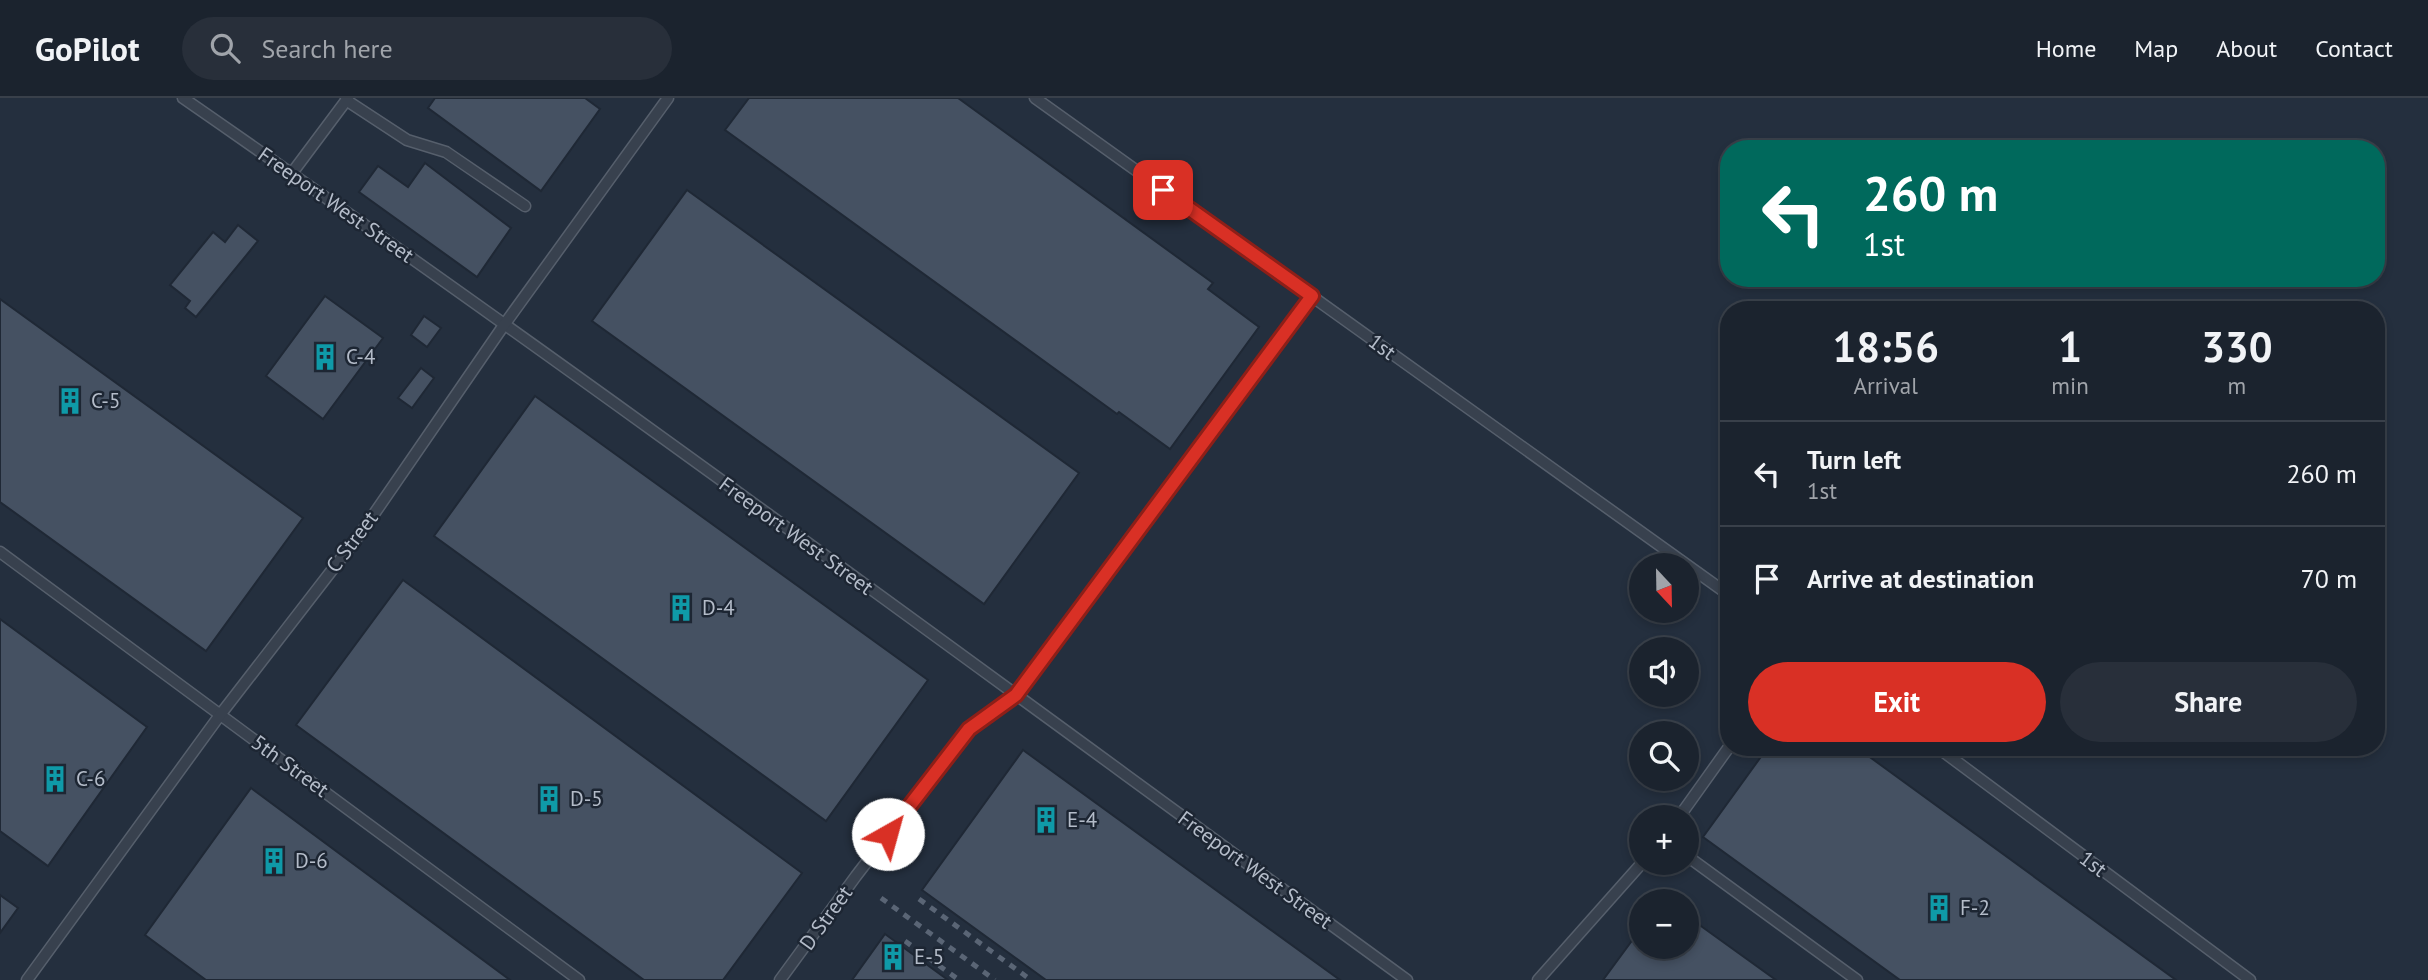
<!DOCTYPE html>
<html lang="en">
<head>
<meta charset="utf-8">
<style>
  body { margin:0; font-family:"PT Sans",sans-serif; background:#282f3a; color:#f1f3f6; height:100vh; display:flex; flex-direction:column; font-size:26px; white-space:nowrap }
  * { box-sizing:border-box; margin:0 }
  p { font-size:23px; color:#a0a4aa }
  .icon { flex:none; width:38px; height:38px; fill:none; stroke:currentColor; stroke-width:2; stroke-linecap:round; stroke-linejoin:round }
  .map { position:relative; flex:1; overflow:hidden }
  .drawer { position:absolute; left:1720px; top:203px; width:665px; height:455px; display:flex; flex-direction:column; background:#1b232e; border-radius:28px; box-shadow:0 4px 10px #0003,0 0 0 2px #39404a }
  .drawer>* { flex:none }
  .guide { position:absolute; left:1720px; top:42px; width:665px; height:147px; border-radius:28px; box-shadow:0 4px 10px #0003,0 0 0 2px #39404a; background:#00695c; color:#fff; overflow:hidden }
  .needle { width:46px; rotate:158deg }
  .tools { position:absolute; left:1629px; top:455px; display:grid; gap:14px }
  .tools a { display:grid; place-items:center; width:70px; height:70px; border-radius:50%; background:#1b232e; box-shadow:0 4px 10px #0003,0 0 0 2px #39404a; font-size:35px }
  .pin { position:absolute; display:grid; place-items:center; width:60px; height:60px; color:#fff; margin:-30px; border-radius:14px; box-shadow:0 4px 10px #0006 }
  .me { position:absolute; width:77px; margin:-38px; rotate:38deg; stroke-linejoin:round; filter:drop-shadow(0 0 5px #0008) }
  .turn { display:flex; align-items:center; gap:24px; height:147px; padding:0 28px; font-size:32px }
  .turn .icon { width:91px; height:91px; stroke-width:2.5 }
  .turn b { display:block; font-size:49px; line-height:60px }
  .eta { display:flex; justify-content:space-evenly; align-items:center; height:119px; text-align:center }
  .eta b { font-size:42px; font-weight:700; line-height:49px }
  .cta { display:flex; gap:14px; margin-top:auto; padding:14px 28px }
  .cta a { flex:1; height:80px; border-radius:42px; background:#d93025; color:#fff; font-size:28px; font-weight:700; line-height:80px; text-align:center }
  .cta a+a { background:#282f3a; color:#f1f3f6 }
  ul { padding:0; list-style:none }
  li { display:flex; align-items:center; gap:21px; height:105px; padding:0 28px; border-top:2px solid #39404a }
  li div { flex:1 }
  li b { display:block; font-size:26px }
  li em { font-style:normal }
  header { display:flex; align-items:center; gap:42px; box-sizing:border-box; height:98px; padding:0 35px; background:#1b232e; border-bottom:2px solid #39404a }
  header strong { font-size:33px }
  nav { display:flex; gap:38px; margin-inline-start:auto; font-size:24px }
  .search { width:490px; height:63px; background:#282f3a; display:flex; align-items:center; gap:18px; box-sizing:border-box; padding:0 24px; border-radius:38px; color:#a0a4aa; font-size:26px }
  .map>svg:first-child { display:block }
  .building { fill:#455162; stroke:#1f2835; stroke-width:2 }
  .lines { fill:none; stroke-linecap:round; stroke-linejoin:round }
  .lane-casing { stroke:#565f6c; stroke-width:13 }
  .lane { stroke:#38414e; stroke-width:10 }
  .rail { stroke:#5a6575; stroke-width:5; stroke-dasharray:7 7; stroke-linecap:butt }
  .route-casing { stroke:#8d1f18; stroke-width:18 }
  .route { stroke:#d93025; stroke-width:12 }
  .labels { text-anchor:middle; stroke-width:5; stroke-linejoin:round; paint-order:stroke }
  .street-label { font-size:21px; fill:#b4bcc9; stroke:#1d2633 }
  .poi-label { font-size:21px; fill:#b4bcc9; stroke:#1d2633; text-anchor:start }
</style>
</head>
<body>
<header>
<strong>GoPilot</strong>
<div class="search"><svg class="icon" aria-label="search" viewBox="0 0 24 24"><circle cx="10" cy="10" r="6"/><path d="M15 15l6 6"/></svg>Search here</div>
<nav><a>Home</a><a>Map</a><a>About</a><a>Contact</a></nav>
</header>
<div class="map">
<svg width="2428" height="882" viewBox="0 0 2428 882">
  <rect width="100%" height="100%" fill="#242f3e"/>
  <g class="building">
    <polygon points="435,0 585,0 600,11 541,93 428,10"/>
    <polygon points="749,0 958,0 1213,185 1208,191 1259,229 1170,351 1119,314 1117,316 725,32"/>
    <polygon points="425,65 511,130 477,179 359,94 378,68 408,89"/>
    <polygon points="687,92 1079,375 984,506 592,223"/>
    <polygon points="238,127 258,143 196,219 185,210 190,203 170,187 213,134 225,144"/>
    <polygon points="325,198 383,240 323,321 266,278"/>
    <polygon points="0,201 303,420 206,553 0,404"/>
    <polygon points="424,218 441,230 427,249 411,237"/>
    <polygon points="421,270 434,280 412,310 398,300"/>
    <polygon points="535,298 928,582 826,723 434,438"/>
    <polygon points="403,482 802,775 723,882 644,882 296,627"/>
    <polygon points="0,521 147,629 48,768 0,733"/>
    <polygon points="1768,649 1856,649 2176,882 1900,882 1703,739"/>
    <polygon points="1023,652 1340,882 1046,882 922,792"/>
    <polygon points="251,690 510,882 206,882 145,837"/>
    <polygon points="0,797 18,810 0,835"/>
    <polygon points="1687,818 1776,882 1603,882 1642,829 1642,849 1687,849"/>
    <polygon points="885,836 948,882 852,882"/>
  </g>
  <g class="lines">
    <defs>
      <g id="lane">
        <path d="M 183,0 C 596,286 1000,586 1407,882"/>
        <polyline points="1035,0 1729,497"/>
        <polyline points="346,2 407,42 446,54 525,108"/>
        <polyline points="292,75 348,0"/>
        <polyline points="0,454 579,882"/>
        <polyline points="1937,649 2250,882"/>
        <polyline points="1679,719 1729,649"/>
        <polyline points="1687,758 1857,882"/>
        <polyline points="27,882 220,617 363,432 504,227 668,0"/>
        <polyline points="780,882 856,778 969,631 1016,597 1312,198"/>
        <polyline points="1538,882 1642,765"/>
      </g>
    </defs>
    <use href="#lane" class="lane-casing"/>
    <use href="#lane" class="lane"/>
    <g class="rail">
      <polyline points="881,800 995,882"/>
      <polyline points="919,801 1031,882"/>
      <polyline points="905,843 959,882"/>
    </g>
  </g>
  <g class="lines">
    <defs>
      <polyline id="route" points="888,736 969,631 1016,597 1312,198 1163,92"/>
    </defs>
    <use href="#route" class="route-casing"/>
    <use href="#route" class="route"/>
  </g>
  <defs>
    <symbol id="building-bare" viewBox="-9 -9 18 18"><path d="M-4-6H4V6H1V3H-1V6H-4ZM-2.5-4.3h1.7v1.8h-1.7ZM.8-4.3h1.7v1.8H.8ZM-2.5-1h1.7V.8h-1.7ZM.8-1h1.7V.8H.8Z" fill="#0f9aa8" stroke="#1d2633" stroke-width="2.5" paint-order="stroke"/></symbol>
  </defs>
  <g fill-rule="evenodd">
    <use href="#building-bare" x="306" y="240" width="38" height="38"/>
    <use href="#building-bare" x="51" y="284" width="38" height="38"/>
    <use href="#building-bare" x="662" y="491" width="38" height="38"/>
    <use href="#building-bare" x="36" y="662" width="38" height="38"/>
    <use href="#building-bare" x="530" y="682" width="38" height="38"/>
    <use href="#building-bare" x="1027" y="703" width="38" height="38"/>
    <use href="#building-bare" x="255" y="744" width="38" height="38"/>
    <use href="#building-bare" x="1920" y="791" width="38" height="38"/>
    <use href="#building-bare" x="874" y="840" width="38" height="38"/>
  </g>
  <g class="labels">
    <g class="street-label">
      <text transform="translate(336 107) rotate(35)" y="7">Freeport West Street</text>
      <text transform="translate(1382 249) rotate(36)" y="7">1st</text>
      <text transform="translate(796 438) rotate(36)" y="7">Freeport West Street</text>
      <text transform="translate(352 444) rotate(-53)" y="7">C Street</text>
      <text transform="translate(290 668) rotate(36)" y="7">5th Street</text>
      <text transform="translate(2093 766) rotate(37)" y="7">1st</text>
      <text transform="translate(1255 772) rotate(36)" y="7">Freeport West Street</text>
      <text transform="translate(826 820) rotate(-54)" y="7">D Street</text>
    </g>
    <g class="poi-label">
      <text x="346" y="266">C-4</text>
      <text x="91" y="310">C-5</text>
      <text x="702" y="517">D-4</text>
      <text x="76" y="688">C-6</text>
      <text x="570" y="708">D-5</text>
      <text x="1067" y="729">E-4</text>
      <text x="295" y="770">D-6</text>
      <text x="1960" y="817">F-2</text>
      <text x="914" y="866">E-5</text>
    </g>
  </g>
</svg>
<div class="tools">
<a><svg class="needle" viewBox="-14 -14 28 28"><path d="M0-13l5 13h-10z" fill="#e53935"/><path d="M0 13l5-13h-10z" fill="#a0a4aa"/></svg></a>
<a><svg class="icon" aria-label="sound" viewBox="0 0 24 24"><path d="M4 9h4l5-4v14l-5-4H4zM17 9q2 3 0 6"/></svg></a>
<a><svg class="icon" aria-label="search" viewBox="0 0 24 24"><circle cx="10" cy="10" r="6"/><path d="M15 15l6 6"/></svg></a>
<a>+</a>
<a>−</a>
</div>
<div class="pin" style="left:1163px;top:92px;background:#d93025"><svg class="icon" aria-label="arrive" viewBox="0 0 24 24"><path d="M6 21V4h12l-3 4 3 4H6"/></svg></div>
<svg class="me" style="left:888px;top:736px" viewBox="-20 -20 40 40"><circle r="19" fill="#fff"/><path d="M0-13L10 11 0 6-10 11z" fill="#d93025"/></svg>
<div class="guide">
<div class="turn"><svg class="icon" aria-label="left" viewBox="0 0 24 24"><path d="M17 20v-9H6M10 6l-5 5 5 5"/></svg><div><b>260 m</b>1st</div></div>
</div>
<section class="drawer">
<div class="eta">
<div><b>18:56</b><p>Arrival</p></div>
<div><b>1</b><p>min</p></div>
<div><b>330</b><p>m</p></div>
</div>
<ul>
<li><svg class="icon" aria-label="left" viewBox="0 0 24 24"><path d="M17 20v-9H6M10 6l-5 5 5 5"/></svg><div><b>Turn left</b><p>1st</p></div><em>260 m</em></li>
<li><svg class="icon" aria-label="arrive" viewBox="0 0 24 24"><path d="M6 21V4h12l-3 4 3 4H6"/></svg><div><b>Arrive at destination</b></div><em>70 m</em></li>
</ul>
<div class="cta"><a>Exit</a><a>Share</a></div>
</section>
</div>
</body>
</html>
